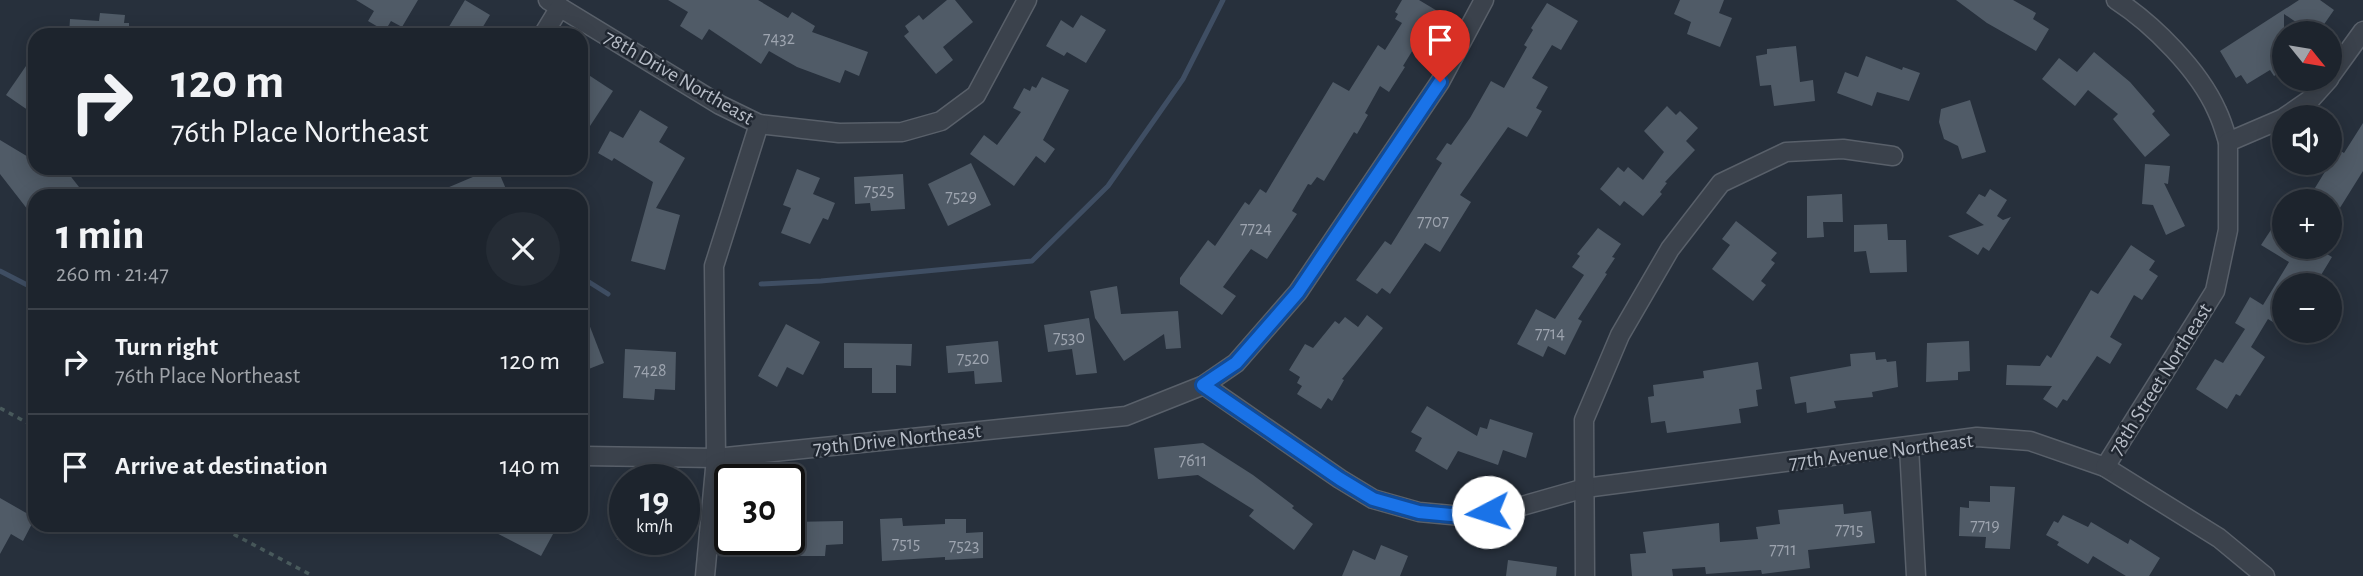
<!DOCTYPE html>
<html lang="en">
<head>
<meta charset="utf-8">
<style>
  body { margin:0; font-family:"Alegreya Sans",sans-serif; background:#252c35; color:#f1f3f6; height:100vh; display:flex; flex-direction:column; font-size:26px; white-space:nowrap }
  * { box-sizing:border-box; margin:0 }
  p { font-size:23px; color:#a0a4aa }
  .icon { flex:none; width:38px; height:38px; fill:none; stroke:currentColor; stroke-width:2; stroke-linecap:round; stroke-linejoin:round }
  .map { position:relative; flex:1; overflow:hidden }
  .details { position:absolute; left:28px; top:189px; width:560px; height:343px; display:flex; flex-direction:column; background:#1d242d; border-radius:21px; box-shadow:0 4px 18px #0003,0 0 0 2px #3b4149 }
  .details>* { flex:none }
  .guide { position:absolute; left:28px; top:28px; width:560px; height:147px; border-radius:21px; box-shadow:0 4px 18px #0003,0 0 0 2px #3b4149; background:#1d242d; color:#f1f3f6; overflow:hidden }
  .needle { width:46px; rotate:120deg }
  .controls { position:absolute; left:2272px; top:21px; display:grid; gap:14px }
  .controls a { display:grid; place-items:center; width:70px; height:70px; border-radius:50%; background:#1d242d; box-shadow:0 4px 18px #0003,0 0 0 2px #3b4149; font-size:35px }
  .speed { position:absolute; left:609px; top:464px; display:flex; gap:14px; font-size:35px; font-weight:700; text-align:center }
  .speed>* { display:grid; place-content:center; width:91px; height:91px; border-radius:50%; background:#1d242d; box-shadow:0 4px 18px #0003,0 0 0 2px #3b4149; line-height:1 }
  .speed small { font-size:18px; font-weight:400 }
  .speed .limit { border:4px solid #111; border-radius:10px; background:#fff; color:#111 }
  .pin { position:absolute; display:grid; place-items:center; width:60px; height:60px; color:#fff; margin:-72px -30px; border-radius:50% 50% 50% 0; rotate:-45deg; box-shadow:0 0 7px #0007 }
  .pin .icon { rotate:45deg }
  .me { position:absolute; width:77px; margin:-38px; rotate:265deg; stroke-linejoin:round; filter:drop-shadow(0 0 5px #0008) }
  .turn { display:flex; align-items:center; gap:24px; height:147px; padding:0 28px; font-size:32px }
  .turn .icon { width:91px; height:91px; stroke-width:2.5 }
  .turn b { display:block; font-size:49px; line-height:60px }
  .round { display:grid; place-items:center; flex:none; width:74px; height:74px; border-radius:37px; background:#252c35 }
  .head { display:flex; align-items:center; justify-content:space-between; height:119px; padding:0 28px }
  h1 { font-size:42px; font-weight:700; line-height:52px }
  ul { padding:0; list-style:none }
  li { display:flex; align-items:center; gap:21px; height:105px; padding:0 28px; border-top:2px solid #3b4149 }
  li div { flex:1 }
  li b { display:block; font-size:26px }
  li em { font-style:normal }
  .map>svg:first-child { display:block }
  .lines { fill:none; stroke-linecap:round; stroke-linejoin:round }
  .stream { stroke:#3f4e63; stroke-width:5 }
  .building { fill:#505b67 }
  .street-casing { stroke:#59606a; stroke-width:21 }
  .path { stroke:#495a5c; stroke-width:3.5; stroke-dasharray:5 5; stroke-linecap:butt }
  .street { stroke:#3b424c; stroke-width:18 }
  .route-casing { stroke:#114b97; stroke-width:18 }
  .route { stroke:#1a73e8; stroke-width:12 }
  .labels { text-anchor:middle; stroke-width:5; stroke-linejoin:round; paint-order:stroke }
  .number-label { font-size:18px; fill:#9da4af }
  .street-label { font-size:21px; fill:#b7bdc7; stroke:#202731 }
</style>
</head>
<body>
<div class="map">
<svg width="2363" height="576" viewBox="0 0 2363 576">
  <rect width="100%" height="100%" fill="#27303c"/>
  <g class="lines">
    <g class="stream">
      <polyline points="0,271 35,289"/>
      <polyline points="581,277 608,294"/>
      <polyline points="761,284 821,281 1032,261 1108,186 1183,79 1223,0"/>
    </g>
  </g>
  <g class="building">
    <polygon points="356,0 418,0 402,27 391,21 385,31 368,21 374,11"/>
    <polygon points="465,0 490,15 478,35 444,35"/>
    <polygon points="668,0 758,0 788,18 792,12 815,26 812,32 868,52 859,76 845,70 840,83 797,67 769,51 761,64 709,29 702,40 680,26 688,12"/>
    <polygon points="947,0 955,0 973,22 943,47 953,60 936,74 904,36 909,32 905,26 919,15 923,20"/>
    <polygon points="1402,0 1419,0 1439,12 1425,36 1422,35 1403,66 1405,67 1389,92 1380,86 1365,113 1368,115 1357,134 1354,132 1324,181 1317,177 1311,185 1308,184 1292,211 1297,214 1267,259 1251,249 1223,287 1236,296 1222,315 1180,284 1180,278 1208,240 1215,246 1245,202 1249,205 1260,189 1266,193 1333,82 1349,91 1378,45 1385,50 1402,23 1395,19 1398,14 1395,12"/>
    <polygon points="1680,0 1724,0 1719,13 1732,18 1720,47 1687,34 1691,22 1674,14"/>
    <polygon points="1956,0 2013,0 2036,13 2033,19 2049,29 2036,51 1987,23"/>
    <polygon points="2299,0 2320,0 2334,10 2318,33 2312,33 2284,14 2284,70 2274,76 2270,70 2247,84 2241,75 2236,78 2220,51"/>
    <polygon points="1547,3 1578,21 1561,50 1552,45 1532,78 1548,87 1536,108 1542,111 1527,137 1508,127 1460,195 1471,202 1440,252 1425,243 1390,294 1382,288 1377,294 1356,280 1385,241 1391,245 1442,163 1436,159 1447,143 1451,145 1470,118 1491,81 1504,88 1527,47 1524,45 1533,30 1531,28"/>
    <polygon points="100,13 125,15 124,23 129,23 129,35 69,35 70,19 99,21"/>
    <polygon points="1081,15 1106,30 1086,63 1067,52 1064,56 1046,46 1061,20 1073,28"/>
    <polygon points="1796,46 1800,82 1813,80 1815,101 1774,106 1771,85 1760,86 1756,56 1767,54 1767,49"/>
    <polygon points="2094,52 2130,82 2155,111 2152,114 2170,135 2145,157 2113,119 2118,114 2088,90 2075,106 2042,79 2059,58 2077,72"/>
    <polygon points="35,53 35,115 6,95"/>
    <polygon points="1866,56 1902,70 1903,67 1920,73 1909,101 1877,92 1872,106 1837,93 1845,72 1858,77"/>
    <polygon points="581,70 613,91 590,126 581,120"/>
    <polygon points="1042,77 1069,90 1043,140 1055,149 1045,163 1036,156 1014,186 970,154 984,135 997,145 1021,112 1013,108 1024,88 1030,91 1032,86 1036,88"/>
    <polygon points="1970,100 1986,152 1962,159 1958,146 1944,139 1939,122 1941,109"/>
    <polygon points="1667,106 1676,115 1680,111 1698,128 1686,141 1695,150 1665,182 1667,183 1660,192 1662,194 1643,216 1624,201 1620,206 1600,189 1618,167 1624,172 1628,167 1643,180 1664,152 1644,131"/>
    <polygon points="640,110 668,127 659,142 685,158 656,208 680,215 665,270 631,261 653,182 614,158 612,161 598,153 610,131 623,138"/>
    <polygon points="2363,123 2363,171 2338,211 2329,205 2329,201 2307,201 2329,165 2329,144 2344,153"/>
    <polygon points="0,140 35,161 35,168 47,168 54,177 65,169 86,196 35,196 35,219 0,174"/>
    <polygon points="971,163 991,205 948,226 928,184"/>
    <polygon points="2145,164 2170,166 2168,184 2164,183 2185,226 2166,235 2153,205 2142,204"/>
    <polygon points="494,168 497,168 509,196 428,196"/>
    <polygon points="797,169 820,178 813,194 835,203 828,220 823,218 810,244 781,233 791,208 783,205"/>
    <polygon points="903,174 905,209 871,211 870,203 855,204 854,177"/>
    <polygon points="1990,189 2007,200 1997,216 2003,220 2011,217 1989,251 1983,247 1978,255 1948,236 1984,225 1966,213 1979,194 1985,197"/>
    <polygon points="1842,194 1843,222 1823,222 1824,237 1807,238 1807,196"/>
    <polygon points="2284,210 2284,247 2315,247 2332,257 2315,285 2284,285 2284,329 2268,319 2251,347 2265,357 2240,396 2236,394 2227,409 2196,389 2215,359 2223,363 2245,329 2235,323 2250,297 2263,305 2289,262 2261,245"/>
    <polygon points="1736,221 1777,253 1771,260 1775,263 1761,281 1766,285 1753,301 1712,269 1730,245 1722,239"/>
    <polygon points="1887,224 1888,240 1906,240 1907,272 1870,273 1866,251 1854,252 1854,225"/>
    <polygon points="1598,228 1621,244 1612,257 1615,258 1605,273 1607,274 1578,319 1582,321 1565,355 1548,346 1543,357 1517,344 1536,309 1555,319 1561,310 1584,275 1572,267 1580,256 1577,254"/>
    <polygon points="2131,245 2155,261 2149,270 2158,276 2142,300 2134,295 2110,337 2122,344 2110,364 2097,356 2067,401 2063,399 2057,408 2043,399 2052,386 2006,385 2007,365 2040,366 2047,355 2051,358 2091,290 2098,294"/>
    <polygon points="1117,286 1121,314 1178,311 1181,348 1166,349 1164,334 1124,361 1095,318 1090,291"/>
    <polygon points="582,306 604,363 581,372 581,307"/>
    <polygon points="1367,315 1383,328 1342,379 1344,380 1332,401 1328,398 1321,409 1297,394 1302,386 1297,383 1300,377 1289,370 1305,344 1313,348 1335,321 1339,324 1345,317 1358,327"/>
    <polygon points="1089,318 1097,373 1076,375 1072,349 1048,352 1044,325"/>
    <polygon points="786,324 820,342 803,375 787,367 777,387 758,376"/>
    <polygon points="998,341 1002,382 975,384 974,371 948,373 946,346"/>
    <polygon points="1969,341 1970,371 1958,372 1958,380 1926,382 1927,343"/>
    <polygon points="844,343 912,344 911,366 896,365 896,393 872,393 872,368 844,368"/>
    <polygon points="625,349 676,352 675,390 655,389 654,400 623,398"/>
    <polygon points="1875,352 1876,360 1886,359 1887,362 1896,361 1898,387 1872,392 1873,397 1834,401 1836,408 1807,413 1806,402 1795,404 1790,377 1851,366 1850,354"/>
    <polygon points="1758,362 1762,389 1756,390 1758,406 1739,409 1741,423 1667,433 1665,421 1651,423 1648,397 1654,396 1653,385 1704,378 1703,371"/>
    <polygon points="1427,406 1477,436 1480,427 1487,429 1490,419 1533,433 1526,458 1503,450 1498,465 1458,451 1447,470 1415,451 1422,438 1411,432"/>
    <polygon points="1203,443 1253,475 1294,506 1292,508 1313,524 1294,550 1249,516 1254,510 1198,475 1158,479 1154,448"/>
    <polygon points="1990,486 2015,487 2010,549 1985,548 1986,537 1959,536 1960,507 1969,508 1969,501 1990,502"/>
    <polygon points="0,498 35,518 23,541 11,534 0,554"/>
    <polygon points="1843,504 1844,514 1871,511 1875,543 1808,550 1810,568 1762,574 1761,570 1706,574 1705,567 1672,569 1673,576 1632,576 1630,554 1646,553 1643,532 1719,523 1720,542 1758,539 1756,527 1780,524 1778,510"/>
    <polygon points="2063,515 2088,527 2091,522 2128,544 2130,539 2160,558 2149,576 2126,576 2093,556 2088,564 2057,545 2059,542 2046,535 2054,521 2058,523"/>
    <polygon points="902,518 903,526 945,524 945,519 966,519 966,533 983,532 983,558 945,560 945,557 882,561 880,519"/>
    <polygon points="843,521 843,544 826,545 825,556 788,556 789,522"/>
    <polygon points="481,525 558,525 541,556"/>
    <polygon points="616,539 665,539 658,557"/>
    <polygon points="1381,545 1408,556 1400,576 1342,576 1353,550 1375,560"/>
    <polygon points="1508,560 1557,567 1556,576 1506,576"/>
  </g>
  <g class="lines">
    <defs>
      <g id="street">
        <polyline points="548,0 720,105 759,124 839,133 902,132 941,121 976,95 1027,0"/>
        <path d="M 2116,0 C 2153,24 2199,70 2217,111 C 2222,121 2225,132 2228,142"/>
        <polyline points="543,35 560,7"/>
        <polyline points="2329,78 2363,31"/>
        <polyline points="2285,117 2311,99 2329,79"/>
        <polyline points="1204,385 1340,479 1373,499 1419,512 1462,516 1515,508 1585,488 1977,437 2030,441 2105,467 2219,538 2265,576"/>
        <polyline points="1909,447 1916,576"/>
        <polyline points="585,456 716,458 1126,416 1204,385 1236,363 1298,292 1440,82 1484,0"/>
        <polyline points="2105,467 2215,291 2228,230 2228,142 2284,118"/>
        <polyline points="705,576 716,458 714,266 759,124"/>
        <polyline points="1585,576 1584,420 1620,335 1670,249 1721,183 1786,152 1843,149 1893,156"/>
      </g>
    </defs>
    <use href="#street" class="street-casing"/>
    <g class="path">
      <polyline points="0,408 35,427"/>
      <polyline points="216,525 313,576"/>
    </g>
    <use href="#street" class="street"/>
  </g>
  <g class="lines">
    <defs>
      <polyline id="route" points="1440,82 1298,292 1236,363 1203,385 1340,479 1373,499 1419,512 1462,516 1488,512"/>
    </defs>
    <use href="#route" class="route-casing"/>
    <use href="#route" class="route"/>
  </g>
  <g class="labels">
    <g class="number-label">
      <text x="779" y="44">7432</text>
      <text x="879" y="196">7525</text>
      <text x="961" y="202">7529</text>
      <text x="1433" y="227">7707</text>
      <text x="1256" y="234">7724</text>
      <text x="1550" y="339">7714</text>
      <text x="1069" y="343">7530</text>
      <text x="973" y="364">7520</text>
      <text x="650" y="376">7428</text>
      <text x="1193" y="466">7611</text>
      <text x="1985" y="531">7719</text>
      <text x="1849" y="535">7715</text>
      <text x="906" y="549">7515</text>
      <text x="964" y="551">7523</text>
      <text x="1783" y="555">7711</text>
    </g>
    <g class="street-label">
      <text transform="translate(679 77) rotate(30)" y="7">78th Drive Northeast</text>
      <text transform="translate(2160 379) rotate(-58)" y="7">78th Street Northeast</text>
      <text transform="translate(897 439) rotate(-6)" y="7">79th Drive Northeast</text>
      <text transform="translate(1881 451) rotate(-7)" y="7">77th Avenue Northeast</text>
    </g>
  </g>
</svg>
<div class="controls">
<a><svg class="needle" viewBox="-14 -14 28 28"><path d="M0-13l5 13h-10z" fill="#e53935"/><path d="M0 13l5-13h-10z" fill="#a0a4aa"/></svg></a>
<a><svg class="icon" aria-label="sound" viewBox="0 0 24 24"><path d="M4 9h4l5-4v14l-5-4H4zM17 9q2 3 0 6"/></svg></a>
<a>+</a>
<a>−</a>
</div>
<div class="speed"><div>19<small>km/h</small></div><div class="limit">30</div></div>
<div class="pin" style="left:1440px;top:82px;background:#d93025"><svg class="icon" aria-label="arrive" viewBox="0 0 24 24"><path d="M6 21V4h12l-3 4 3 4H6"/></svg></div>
<svg class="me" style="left:1488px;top:512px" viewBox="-20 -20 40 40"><circle r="19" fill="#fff"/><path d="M0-13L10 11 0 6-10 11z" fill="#1a73e8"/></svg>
<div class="guide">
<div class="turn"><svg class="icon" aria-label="right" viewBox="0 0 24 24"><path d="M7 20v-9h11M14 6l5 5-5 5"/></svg><div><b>120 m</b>76th Place Northeast</div></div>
</div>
<section class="details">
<div class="head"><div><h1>1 min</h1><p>260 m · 21:47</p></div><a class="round"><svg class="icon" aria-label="close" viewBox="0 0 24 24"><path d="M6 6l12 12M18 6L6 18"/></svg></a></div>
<ul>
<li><svg class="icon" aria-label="right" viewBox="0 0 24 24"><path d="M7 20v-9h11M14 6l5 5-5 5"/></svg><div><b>Turn right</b><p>76th Place Northeast</p></div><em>120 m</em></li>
<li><svg class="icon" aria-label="arrive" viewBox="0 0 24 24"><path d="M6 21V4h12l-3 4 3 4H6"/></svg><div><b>Arrive at destination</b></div><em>140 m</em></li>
</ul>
</section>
</div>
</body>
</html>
